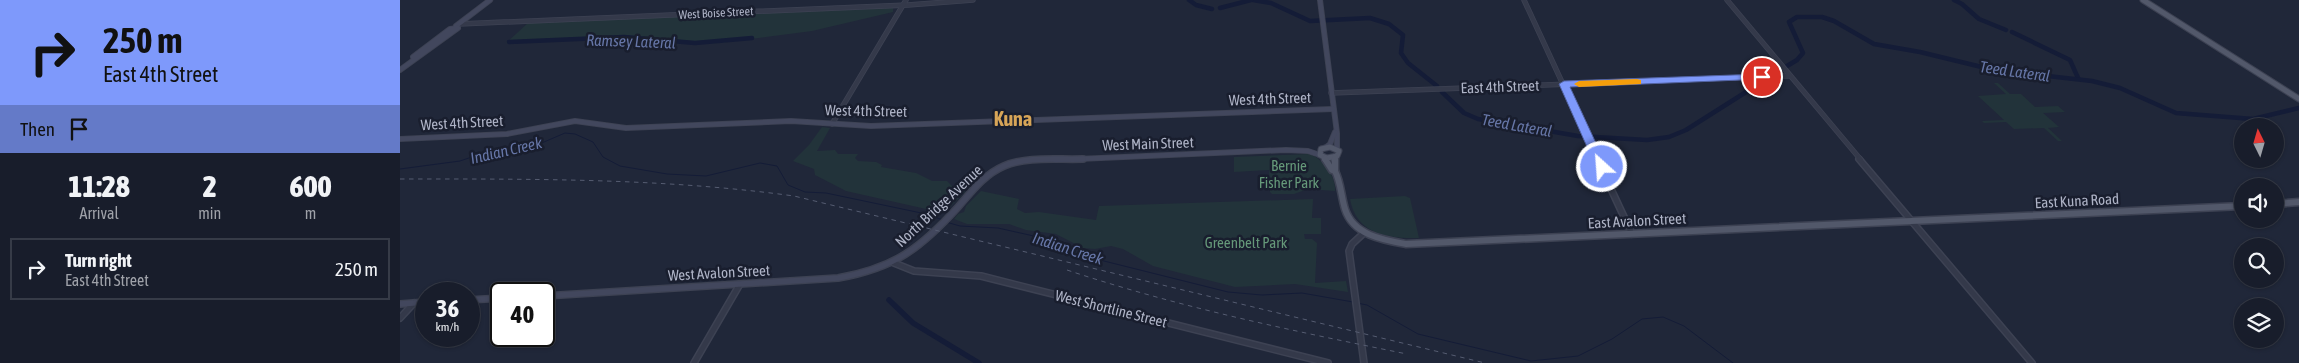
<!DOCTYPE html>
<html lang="en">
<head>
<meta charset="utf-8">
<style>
  body { margin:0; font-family:"Asap Condensed",sans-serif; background:#252a37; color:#f1f3f6; height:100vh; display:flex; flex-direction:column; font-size:19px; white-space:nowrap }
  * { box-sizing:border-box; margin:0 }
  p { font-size:16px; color:#9fa2a9 }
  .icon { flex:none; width:28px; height:28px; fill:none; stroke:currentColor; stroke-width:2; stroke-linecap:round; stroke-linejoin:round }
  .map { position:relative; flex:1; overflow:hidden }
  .drawer { display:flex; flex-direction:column; background:#181d2b; width:400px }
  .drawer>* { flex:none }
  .top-card { background:#7e99fb; color:#111; overflow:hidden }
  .needle { width:32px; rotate:355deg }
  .fabs { position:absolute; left:1834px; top:118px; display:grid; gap:10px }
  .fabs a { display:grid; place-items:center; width:50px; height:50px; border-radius:50%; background:#181d2b; box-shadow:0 1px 4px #0004,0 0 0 1px #363b47; font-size:25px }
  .speed { position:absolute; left:15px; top:282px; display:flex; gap:10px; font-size:25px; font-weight:700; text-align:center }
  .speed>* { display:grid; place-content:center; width:65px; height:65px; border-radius:50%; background:#181d2b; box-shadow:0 1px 4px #0004,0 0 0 1px #363b47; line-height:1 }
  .speed small { font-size:12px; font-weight:400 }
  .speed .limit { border:2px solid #111; border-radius:8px; background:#fff; color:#111 }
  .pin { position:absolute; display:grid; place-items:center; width:42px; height:42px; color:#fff; margin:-21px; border:2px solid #fff; border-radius:50%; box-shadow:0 1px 5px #0007 }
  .me { position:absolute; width:55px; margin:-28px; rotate:334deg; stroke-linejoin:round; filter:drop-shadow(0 0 4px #0008) }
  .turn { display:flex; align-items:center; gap:18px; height:105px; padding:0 20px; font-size:22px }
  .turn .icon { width:65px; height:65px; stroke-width:2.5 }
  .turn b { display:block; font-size:35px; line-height:42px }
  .then { display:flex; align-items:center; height:48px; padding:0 20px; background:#0003; gap:10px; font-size:19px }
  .eta { display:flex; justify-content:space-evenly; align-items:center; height:85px; text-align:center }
  .eta b { font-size:30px; font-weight:800; line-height:35px }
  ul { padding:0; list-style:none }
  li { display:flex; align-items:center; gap:15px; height:62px; margin:0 10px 8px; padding:0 10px; border:2px solid #363b47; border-radius:0px }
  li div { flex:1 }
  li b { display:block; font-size:19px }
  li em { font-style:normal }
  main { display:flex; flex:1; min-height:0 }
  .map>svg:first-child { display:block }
  .green { fill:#22333a }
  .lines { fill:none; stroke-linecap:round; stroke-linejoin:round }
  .stream { stroke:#141c37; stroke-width:1 }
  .canal-far1 { stroke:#141c37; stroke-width:4.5 }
  .canal { stroke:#141c37; stroke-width:5.5 }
  .tertiary-far1-casing { stroke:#3d4253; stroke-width:5.5 }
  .tertiary-casing { stroke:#3d4253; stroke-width:8 }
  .secondary-far1-casing { stroke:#3d4253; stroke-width:6 }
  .secondary-casing { stroke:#3d4253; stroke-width:8 }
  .primary-far1-casing { stroke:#3d4253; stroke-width:7 }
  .primary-casing { stroke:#3d4253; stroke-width:9 }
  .tertiary-far1 { stroke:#34394a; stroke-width:4 }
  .tertiary { stroke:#34394a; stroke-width:5 }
  .secondary-far1 { stroke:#42475d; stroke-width:4.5 }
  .secondary { stroke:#42475d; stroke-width:5.5 }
  .primary-far1 { stroke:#52586a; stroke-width:5 }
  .primary { stroke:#52586a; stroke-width:6 }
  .rail { stroke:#555c71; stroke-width:1; stroke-dasharray:4.5 4.5; stroke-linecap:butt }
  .route { fill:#7e99fb; stroke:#5263a3 }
  .slow { fill:#f59e0b }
  .labels { text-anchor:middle; stroke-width:5; stroke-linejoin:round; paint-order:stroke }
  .far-street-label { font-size:12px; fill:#aeb3c6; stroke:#191e2e }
  .street-label { font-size:15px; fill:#aeb3c6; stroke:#191e2e }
  .park-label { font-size:15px; fill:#659879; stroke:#191e2e }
  .water-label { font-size:16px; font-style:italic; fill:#6676a7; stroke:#191e2e }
  .district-label { font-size:20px; font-weight:bold; fill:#d7a558; stroke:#191e2e }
</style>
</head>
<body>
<main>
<section class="drawer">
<div class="top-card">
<div class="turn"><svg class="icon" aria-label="right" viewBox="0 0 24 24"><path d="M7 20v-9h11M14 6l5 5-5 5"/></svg><div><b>250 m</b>East 4th Street</div></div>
<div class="then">Then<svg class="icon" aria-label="arrive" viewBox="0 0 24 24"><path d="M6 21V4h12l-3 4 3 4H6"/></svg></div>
</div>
<div class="eta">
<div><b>11:28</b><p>Arrival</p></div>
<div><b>2</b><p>min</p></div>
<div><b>600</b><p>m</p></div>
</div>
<ul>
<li><svg class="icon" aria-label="right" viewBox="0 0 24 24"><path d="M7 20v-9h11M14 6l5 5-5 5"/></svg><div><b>Turn right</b><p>East 4th Street</p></div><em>250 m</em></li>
</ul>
</section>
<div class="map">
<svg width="1899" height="363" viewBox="0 0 1899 363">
  <rect width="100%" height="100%" fill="#202739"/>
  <g class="green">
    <polygon points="493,8 493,12 412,31 320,43 292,44 230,38 106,43 128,23"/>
    <polygon points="1594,83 1598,83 1610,94 1621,94 1635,107 1658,106 1665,112 1643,113 1659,127 1648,128 1662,141 1658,141 1644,128 1614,129 1606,122 1584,123 1582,121 1604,120 1578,96 1606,94"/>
    <polygon points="422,127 430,128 417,151 435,150 438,154 458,154 455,158 458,161 476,162 482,165 481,167 516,173 532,181 547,181 553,187 570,187 544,213 446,191 415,175 414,169 393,161 409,145"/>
    <path d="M 909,154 C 922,157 937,178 935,191 L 908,189 L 894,194 L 872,194 L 870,192 L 869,170 L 834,172 L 834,157 Z"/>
    <polygon points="581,191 619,199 617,209 625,213 639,212 696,220 699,206 913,199 912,218 921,218 921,234 904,234 905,239 912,239 917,243 915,283 946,281 948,292 895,284 835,287 753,266 723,249 711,246 695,249 683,248 656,234 626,230 609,224 567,224 554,219 558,214 564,212 566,206"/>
    <path d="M 1005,196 L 1010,198 L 1019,238 C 988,239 956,234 950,199 Z"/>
  </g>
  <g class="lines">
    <g class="stream">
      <polyline points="0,169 60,161 98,148 137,145 165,133 175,134 193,142 203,157 220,166 267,174 306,176 360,163 377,166 388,185 405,192 426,193 526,214 543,220"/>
      <polyline points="546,222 560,226 598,228 656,241 676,254 828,292 862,295 902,293 953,302"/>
      <polyline points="957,303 967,305 1018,334 1131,361 1178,356 1212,339 1242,319 1263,317 1284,326 1333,363"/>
    </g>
    <g class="canal-far1">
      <polyline points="789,0 796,5 812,9"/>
      <polyline points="853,0 871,3 910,21 970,18 989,24 1003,35 1001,53 1008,63 1037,86"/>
      <polyline points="1554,0 1562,4 1579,19 1606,30"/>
      <polyline points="820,8 851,0"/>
      <polyline points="1612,32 1670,60 1678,78"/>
      <polyline points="109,42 224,37 295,43 352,38"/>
      <polyline points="1387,66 1397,60 1403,53 1389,22 1397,17 1422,17 1434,21 1474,44 1520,52 1594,70 1692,81 1720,88 1776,113 1853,119 1899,108"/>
      <polyline points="1042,92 1064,113 1078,119 1178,136 1247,140 1269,137 1286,130 1365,80"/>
    </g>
    <polyline class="canal" points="489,300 513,323 579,363"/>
    <defs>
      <g id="tertiary-far1">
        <polyline points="1124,0 1198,160"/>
        <polyline points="1327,0 1461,160"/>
        <polyline points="59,24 508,5 573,0"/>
        <polyline points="931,93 1388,76"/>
        <polyline points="432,124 506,0"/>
      </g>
      <g id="tertiary">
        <polyline points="1197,159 1232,234"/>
        <polyline points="1459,159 1632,363"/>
        <polyline points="494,263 514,271 581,276 928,363"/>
        <polyline points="0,318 14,303"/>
        <polyline points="294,363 340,284"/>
        <polyline points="964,363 949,251 952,244 965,232"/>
      </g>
      <g id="secondary-far1">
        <polyline points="920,0 937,133 937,149"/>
        <polyline points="56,26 90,0"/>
        <polyline points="0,70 58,28 50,29 13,57 14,59"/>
        <polyline points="0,139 107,134 175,121 226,128 391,121 471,126 933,109"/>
        <polyline points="925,148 930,144 935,132"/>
        <polyline points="655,160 886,150 908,151 920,155"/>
      </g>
      <g id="secondary">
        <path d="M 144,296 L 438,278 C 495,268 521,248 559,206 C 572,191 585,174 604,166 C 627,156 658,160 683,159"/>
        <polyline points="69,300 101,298"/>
        <polyline points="0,304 26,302"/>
      </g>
      <g id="primary-far1">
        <polyline points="1743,0 1899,99"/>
        <polygon points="930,147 939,151 937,156 927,158 920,155 921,149"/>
        <polyline points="924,158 925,160"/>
        <polyline points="934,160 935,157"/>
      </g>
      <g id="primary">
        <path d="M 925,159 L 932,170 L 935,171 C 941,183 941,196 945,209 C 953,235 983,240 1006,244 L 1842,206"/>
        <polyline points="935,159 935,171"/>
        <polyline points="1875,204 1899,202"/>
      </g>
    </defs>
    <use href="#tertiary-far1" class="tertiary-far1-casing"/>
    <use href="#tertiary" class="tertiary-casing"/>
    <use href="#secondary-far1" class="secondary-far1-casing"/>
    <use href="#secondary" class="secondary-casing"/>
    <use href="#primary-far1" class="primary-far1-casing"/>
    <use href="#primary" class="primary-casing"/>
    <use href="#tertiary-far1" class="tertiary-far1"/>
    <use href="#tertiary" class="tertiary"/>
    <use href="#secondary-far1" class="secondary-far1"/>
    <use href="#secondary" class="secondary"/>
    <use href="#primary-far1" class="primary-far1"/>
    <use href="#primary" class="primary"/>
    <g class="rail">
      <path d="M 0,179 C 132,179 263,178 394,196 L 1085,363"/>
      <path d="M 667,270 C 778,307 893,331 1007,354"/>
    </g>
  </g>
  <polygon class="route" points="1362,74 1365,75 1365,79 1170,87 1207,167 1202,171 1196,167 1159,84 1164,81"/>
  <polygon class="slow" points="1237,79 1241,80 1241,84 1179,87 1174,84 1179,81"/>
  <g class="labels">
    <g class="far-street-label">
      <text transform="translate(316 13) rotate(-3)" y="4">West Boise Street</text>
    </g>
    <g class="street-label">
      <text transform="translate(1100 87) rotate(-2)" y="5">East 4th Street</text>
      <text transform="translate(870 99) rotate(-2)" y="5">West 4th Street</text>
      <text transform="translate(466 111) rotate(1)" y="5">West 4th Street</text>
      <text transform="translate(62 123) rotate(-3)" y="5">West 4th Street</text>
      <text transform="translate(748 144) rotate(-2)" y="5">West Main Street</text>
      <text transform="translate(1677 201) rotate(-3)" y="5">East Kuna Road</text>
      <text transform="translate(539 206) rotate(-43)" y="5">North Bridge Avenue</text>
      <text transform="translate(1237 221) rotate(-3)" y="5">East Avalon Street</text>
      <text transform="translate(319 273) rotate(-3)" y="5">West Avalon Street</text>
      <text transform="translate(711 309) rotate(14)" y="5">West Shortline Street</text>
    </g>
    <g class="park-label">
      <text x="889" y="171">Bernie<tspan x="889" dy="17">Fisher Park</tspan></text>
      <text x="846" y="248">Greenbelt Park</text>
    </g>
    <g class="water-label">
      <text transform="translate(231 41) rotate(2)" y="6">Ramsey Lateral</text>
      <text transform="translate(1615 71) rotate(8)" y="6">Teed Lateral</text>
      <text transform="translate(1117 125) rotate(10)" y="6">Teed Lateral</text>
      <text transform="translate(106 150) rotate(-13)" y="6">Indian Creek</text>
      <text transform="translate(668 248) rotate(18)" y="6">Indian Creek</text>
    </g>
    <g class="district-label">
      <text x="613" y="126">Kuna</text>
    </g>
  </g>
</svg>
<div class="fabs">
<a><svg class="needle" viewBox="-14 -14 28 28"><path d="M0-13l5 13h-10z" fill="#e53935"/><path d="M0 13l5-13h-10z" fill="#9fa2a9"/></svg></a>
<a><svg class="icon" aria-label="sound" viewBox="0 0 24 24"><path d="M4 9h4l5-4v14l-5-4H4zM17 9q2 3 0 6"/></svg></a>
<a><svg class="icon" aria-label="search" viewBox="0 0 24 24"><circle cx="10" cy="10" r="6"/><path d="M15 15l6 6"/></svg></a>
<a><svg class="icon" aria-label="layers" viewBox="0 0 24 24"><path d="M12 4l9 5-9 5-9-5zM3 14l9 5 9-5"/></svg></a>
</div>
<div class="speed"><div>36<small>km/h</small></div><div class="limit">40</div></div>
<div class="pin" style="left:1362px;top:77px;background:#d93025"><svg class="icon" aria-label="arrive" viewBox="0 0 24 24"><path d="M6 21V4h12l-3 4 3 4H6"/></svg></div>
<svg class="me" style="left:1202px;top:167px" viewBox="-20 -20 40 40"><circle r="17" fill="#7e99fb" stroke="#fff" stroke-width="3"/><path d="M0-11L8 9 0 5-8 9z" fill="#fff"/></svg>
</div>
</main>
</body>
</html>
